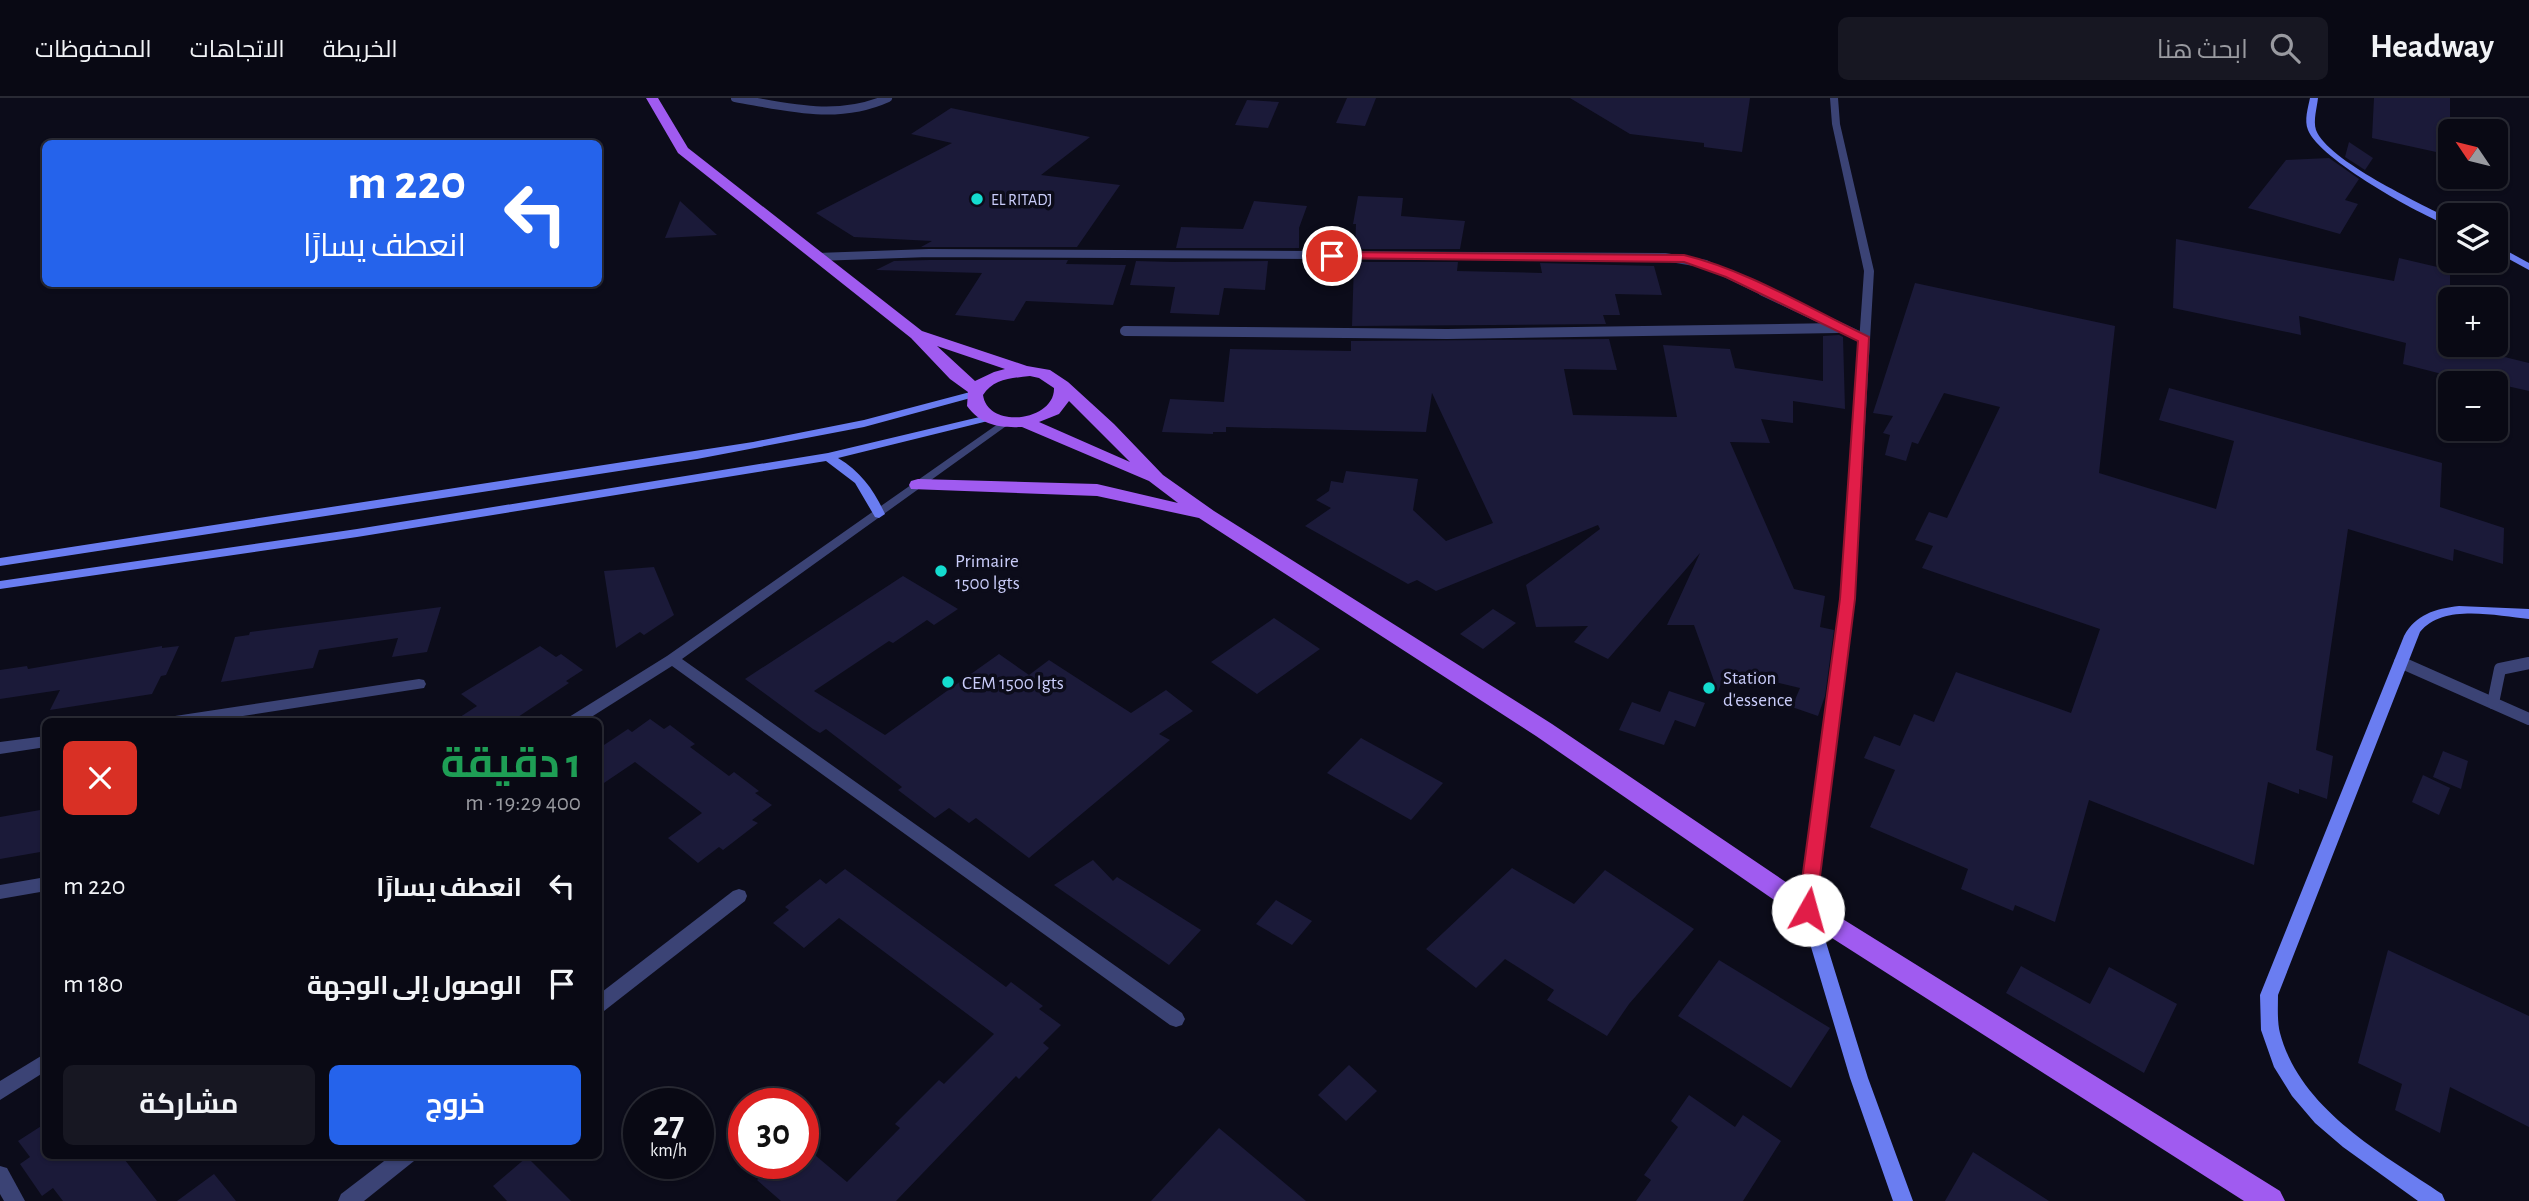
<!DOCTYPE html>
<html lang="ar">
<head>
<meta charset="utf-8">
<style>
  body { margin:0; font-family:"Alegreya Sans",Cairo,sans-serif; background:#171722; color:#f1f3f6; direction:rtl; height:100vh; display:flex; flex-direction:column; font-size:26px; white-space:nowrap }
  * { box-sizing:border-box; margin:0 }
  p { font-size:23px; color:#999aa0 }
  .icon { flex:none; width:38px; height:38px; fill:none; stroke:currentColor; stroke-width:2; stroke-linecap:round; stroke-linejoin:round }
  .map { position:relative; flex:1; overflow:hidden; direction:ltr }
  .side { position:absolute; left:42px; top:620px; width:560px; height:441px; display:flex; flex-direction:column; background:#090914; border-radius:10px; box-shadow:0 2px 5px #0004,0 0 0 2px #292a34; direction:rtl }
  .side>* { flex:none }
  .guide { position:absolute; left:42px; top:42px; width:560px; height:147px; border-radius:10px; box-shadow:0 2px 5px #0004,0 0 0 2px #292a34; direction:rtl; background:#2563eb; color:#fff; overflow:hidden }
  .needle { width:46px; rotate:305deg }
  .tools { position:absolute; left:2438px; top:21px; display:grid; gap:14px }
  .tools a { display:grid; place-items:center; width:70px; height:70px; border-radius:10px; background:#090914; box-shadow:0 2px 5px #0004,0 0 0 2px #292a34; font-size:35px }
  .speed { position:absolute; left:623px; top:990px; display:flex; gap:14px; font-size:35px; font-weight:700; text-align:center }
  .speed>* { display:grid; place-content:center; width:91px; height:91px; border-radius:50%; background:#090914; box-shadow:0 2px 5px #0004,0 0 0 2px #292a34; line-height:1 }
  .speed small { font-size:18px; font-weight:400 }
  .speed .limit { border:10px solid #d22; background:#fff; color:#111 }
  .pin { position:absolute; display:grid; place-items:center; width:60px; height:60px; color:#fff; margin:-30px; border:4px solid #fff; border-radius:50%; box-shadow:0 2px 7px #0007 }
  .me { position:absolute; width:77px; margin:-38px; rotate:7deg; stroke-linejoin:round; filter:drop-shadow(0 0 5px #0008) }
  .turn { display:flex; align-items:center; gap:24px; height:147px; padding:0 21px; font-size:32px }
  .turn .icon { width:91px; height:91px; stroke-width:2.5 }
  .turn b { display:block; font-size:49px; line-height:60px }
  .round { display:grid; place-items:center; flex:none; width:74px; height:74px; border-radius:10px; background:#171722 }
  .overview { display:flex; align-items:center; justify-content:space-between; height:119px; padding:0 21px }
  h1 { font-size:42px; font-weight:700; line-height:52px; color:#1e9e55 }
  .action { display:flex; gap:14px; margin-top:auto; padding:14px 21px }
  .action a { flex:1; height:80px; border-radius:10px; background:#2563eb; color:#fff; font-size:28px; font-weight:700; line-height:80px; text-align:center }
  .action a+a { background:#171722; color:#f1f3f6 }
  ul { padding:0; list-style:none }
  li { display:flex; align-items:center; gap:21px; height:98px; padding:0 21px }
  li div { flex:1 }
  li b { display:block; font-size:26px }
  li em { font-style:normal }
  header { display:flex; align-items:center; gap:42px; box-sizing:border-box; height:98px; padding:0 35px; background:#090914; border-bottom:2px solid #292a34 }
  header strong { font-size:33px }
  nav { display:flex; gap:38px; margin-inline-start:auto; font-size:24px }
  .search { width:490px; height:63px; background:#171722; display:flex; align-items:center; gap:18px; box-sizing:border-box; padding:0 24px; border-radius:10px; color:#999aa0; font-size:26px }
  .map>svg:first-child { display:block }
  .building { fill:#1b1a39 }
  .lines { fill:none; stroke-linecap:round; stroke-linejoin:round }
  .lane-far2 { stroke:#3b4375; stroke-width:8 }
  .lane-far1 { stroke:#3b4375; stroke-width:10 }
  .lane { stroke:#3b4375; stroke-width:12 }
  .street { fill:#3b4375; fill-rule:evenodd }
  .secondary { fill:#6a7df1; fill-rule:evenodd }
  .primary { fill:#a05bf0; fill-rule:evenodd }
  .route { fill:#e11d48; stroke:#92132f; stroke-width:2 }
  .poi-dot { fill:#14dccf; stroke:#0c0c1a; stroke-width:2.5 }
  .labels { text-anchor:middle; stroke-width:7; stroke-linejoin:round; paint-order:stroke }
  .far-poi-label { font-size:16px; fill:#cacdfa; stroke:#0c0c1a; text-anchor:start }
  .poi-label { font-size:19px; fill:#cacdfa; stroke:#0c0c1a; text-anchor:start }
</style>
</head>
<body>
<header>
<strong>Headway</strong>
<div class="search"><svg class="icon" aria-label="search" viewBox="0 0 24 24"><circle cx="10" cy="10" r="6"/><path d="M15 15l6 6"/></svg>ابحث هنا</div>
<nav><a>الخريطة</a><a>الاتجاهات</a><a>المحفوظات</a></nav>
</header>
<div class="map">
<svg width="2529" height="1103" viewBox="0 0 2529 1103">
  <rect width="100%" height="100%" fill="#0c0c1a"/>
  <g class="building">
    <polygon points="1347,0 1376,0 1365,28 1336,25"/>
    <polygon points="1570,0 1750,0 1742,54 1704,49 1704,45 1630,36"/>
    <polygon points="2374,0 2450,0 2450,57 2372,40"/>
    <polygon points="1247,2 1279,4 1268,30 1235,27"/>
    <polygon points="951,10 1090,39 1041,77 1120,87 1077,149 921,149 932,143 854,139 816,115 952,45 911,36"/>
    <polygon points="2349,44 2373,60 2365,72 2345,59"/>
    <polygon points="2329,60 2359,81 2345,102 2358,106 2340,136 2248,110 2286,62"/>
    <polygon points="1358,98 1403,100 1401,118 1465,123 1460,151 1355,151 1356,126 1353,126"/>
    <polygon points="680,103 717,137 665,140"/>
    <polygon points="1254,103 1307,108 1299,130 1299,150 1176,150 1181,129 1243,131"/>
    <polygon points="2176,141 2394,183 2399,160 2450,172 2450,247 2485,247 2484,254 2529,265 2529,293 2507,288 2506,293 2496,290 2496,285 2477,285 2403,266 2406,245 2299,218 2301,237 2173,210"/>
    <polygon points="929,162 1068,162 1066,166 1126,167 1113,207 1026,203 1014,223 955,217 982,175 876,172 894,163"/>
    <polygon points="1136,163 1173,164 1268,163 1265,192 1224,190 1219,217 1170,215 1175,189 1130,187"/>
    <polygon points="1354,164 1458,164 1457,173 1542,175 1540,165 1654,168 1662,197 1615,196 1620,217 1603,217 1606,226 1352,228"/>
    <polygon points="1915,185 2115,228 2099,375 2216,411 2234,343 2159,322 2169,290 2442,365 2440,409 2504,430 2503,466 2454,451 2453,463 2348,431 2316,652 2333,658 2327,701 2299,691 2299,696 2268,684 2254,767 2089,702 2055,824 2015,807 2013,813 1961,791 1968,771 1870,729 1895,672 1864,660 1874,638 1900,648 1914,616 1934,624 1956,574 2071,615 2100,531 1922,470 1933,448 1915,442 1929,414 1947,420 2000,309 1944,295 1918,346 1912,344 1906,363 1885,357 1890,337 1883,335 1893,318 1873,315"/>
    <polygon points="1839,237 1843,239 1845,311 1793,303 1793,325 1761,321 1770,345 1730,344 1794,491 1825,498 1820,529 1834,532 1825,598 1818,618 1792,609 1800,590 1726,572 1718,594 1694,527 1667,527 1700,455 1608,561 1574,544 1588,528 1536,529 1526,487 1600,431 1598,427 1436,493 1417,482 1408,486 1305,428 1331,410 1316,402 1329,393 1331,383 1343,385 1346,373 1418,381 1413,412 1446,443 1493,425 1432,295 1426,334 1226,329 1226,334 1213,334 1213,336 1162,334 1170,301 1224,304 1230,251 1351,253 1351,243 1609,241 1617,272 1564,271 1573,317 1677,319 1663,247 1730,251 1735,270 1823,283 1823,238"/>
    <polygon points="654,469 674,517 644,537 640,534 616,550 604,473"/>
    <polygon points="903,478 958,511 934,527 927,522 893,545 889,543 814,593 885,637 999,556 1029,577 1049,562 1131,615 1166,592 1193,613 1159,636 1170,642 1029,760 976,720 969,725 949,710 935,720 898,692 902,689 826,631 820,635 813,631 745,581"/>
    <polygon points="441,509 427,554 392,559 398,540 319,552 313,570 221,584 235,539 249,537 250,534"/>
    <polygon points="1493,511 1516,525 1483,551 1460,536"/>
    <polygon points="1274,520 1320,551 1257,596 1211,564"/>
    <polygon points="162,548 162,550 179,548 166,577 161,578 152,596 50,612 60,592 0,601 0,572 27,568 28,571"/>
    <polygon points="540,548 556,559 561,556 583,572 566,583 569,585 512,623 454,623 477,608 461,596"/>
    <polygon points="1669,593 1705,605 1695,629 1675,622 1664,647 1619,632 1632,604 1660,614"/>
    <polygon points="650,621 664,631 670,627 695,646 690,649 729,678 734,674 759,693 755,695 772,707 752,722 758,725 723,752 719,749 698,765 668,740 702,715 635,664 598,689 598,651 628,631 632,634"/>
    <polygon points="1361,640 1443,685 1411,722 1327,675"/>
    <polygon points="2443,653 2468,663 2461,691 2433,679"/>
    <polygon points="2423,677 2450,690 2439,717 2412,704"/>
    <polygon points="46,711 46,753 0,761 0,719"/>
    <polygon points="1093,762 1113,783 1117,779 1201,832 1169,867 1054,787"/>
    <polygon points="1512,770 1574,806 1605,772 1694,831 1629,906 1607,938 1547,902 1554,892 1505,861 1476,890 1426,851"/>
    <polygon points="845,771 1006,889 1011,884 1043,908 1039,911 1061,927 1043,945 1049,950 1019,981 1016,978 896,1103 781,1103 757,1082 775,1066 803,1066 803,1047 847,1084 900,1030 895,1026 939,982 944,986 994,936 839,820 804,850 773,825 789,812 785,809 820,781 826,786"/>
    <polygon points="1276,802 1312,823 1292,847 1256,826"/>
    <polygon points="2388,852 2529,918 2529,1029 2450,989 2440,1035 2395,1012 2402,986 2358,965"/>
    <polygon points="1719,862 1830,930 1791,990 1678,918"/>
    <polygon points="2021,868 2090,906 2109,869 2177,906 2144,975 2006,895"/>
    <polygon points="1349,967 1377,993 1346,1023 1318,997"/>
    <polygon points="1689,997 1735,1029 1743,1017 1781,1043 1743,1103 1636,1103 1651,1082 1644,1077 1678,1029 1671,1023"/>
    <polygon points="46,1025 46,1057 121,1057 157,1103 63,1103 53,1090 42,1098 20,1066 30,1059 18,1043"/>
    <polygon points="1219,1030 1306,1103 1151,1103"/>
    <polygon points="1973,1054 2049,1103 1945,1103"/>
    <polygon points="527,1059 571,1103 507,1103 493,1088"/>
    <polygon points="214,1076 236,1103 177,1103"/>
  </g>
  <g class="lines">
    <g class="lane-far2">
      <path d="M 735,0 C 787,9 837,23 888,0"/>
      <polyline points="817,159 929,155 1665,159 1706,166 1766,195"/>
    </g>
    <g class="lane-far1">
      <polyline points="1763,193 1865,241"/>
      <polyline points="1125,233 1447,236 1838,230"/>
    </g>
    <g class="lane">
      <polyline points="2400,564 2529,621"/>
      <polyline points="2493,605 2500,571 2529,565"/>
    </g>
    <g class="street">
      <polygon points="1830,0 1838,0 1840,26 1874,173 1855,501 1816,812 1814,817 1808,819 1802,817 1800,812 1841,501 1864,173 1832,26"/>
      <polygon points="1005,321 1009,322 1009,326 682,561 1182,915 1185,921 1182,927 1176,929 1170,927 672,568 585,623 567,623 569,619 667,558"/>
      <polygon points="419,581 424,582 426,586 424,590 210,623 168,623 170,619 175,618"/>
      <polygon points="46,638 46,649 0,656 0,644"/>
      <polygon points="46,779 46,793 0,801 0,787"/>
      <polygon points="739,791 745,793 747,798 745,803 604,913 598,916 598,897 733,793"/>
      <polygon points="46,955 46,973 0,1002 0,983"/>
      <polygon points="392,1057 417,1057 414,1063 364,1103 338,1103 341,1096"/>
      <polygon points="0,1068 7,1070 25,1103 4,1103 0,1096"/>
    </g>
    <g class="secondary">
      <path d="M 2310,0 L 2318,0 C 2317,10 2313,22 2316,32 C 2328,63 2420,105 2450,121 L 2450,128 C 2420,117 2319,61 2308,32 C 2304,22 2308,10 2310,0 Z"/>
      <polygon points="2496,147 2529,165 2529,172 2496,154"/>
      <polygon points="974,293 978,294 978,298 864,329 697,361 0,468 0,460 753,344 864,322"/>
      <path d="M 988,317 L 992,318 L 992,322 L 838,360 C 861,374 874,392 885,416 L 879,420 L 875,419 L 855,385 L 826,363 L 357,439 L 0,491 L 0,483 L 357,431 L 828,355 Z"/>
      <path d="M 2459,508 L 2529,511 L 2529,521 C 2497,518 2443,505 2420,534 L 2278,897 C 2278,909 2277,923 2280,935 C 2300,1011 2381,1055 2442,1096 L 2445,1103 L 2418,1103 L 2343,1049 L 2315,1025 L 2292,998 L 2274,969 L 2261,932 L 2260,897 L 2404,538 C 2416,516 2435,511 2459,508 Z"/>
      <polygon points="1808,805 1814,807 1816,812 1868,980 1913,1103 1893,1103 1850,980 1800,812 1802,807"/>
    </g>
    <path class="primary" d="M 646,0 L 658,0 L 688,50 L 922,233 L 1027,268 L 1050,272 L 1068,284 L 1114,326 L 1163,377 L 1214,413 L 1552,626 L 1817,805 L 2280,1093 L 2285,1103 L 2244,1103 L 1799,819 L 1536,638 L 1199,420 L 1097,398 L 911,391 L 909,387 L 911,383 L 918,381 L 1097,386 L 1178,405 L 1149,383 L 1022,329 C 999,330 981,327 967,308 L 968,294 L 950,281 L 911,240 L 678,55 ZM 937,248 L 1005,271 L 994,274 L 975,283 ZM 1030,278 L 1039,280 L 1054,290 C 1055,323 988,332 983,297 C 993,281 1012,280 1030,278 ZM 1069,303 L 1130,364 L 1039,324 L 1059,316 Z"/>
  </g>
  <path class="route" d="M 1332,154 L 1684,157 C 1747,172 1810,211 1869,239 L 1855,501 L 1815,818 L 1808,820 L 1801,818 L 1798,812 L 1840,501 L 1858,243 L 1726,179 L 1684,164 L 1328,160 L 1326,158 Z"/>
  <g class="poi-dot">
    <circle cx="977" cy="101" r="7"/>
    <circle cx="941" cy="473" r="7"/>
    <circle cx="948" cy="584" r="7"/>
    <circle cx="1709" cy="590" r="7"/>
  </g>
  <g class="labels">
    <g class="far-poi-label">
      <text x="991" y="107">EL RITADJ</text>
    </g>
    <g class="poi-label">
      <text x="955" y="469">Primaire<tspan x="955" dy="22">1500 lgts</tspan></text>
      <text x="1723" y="586">Station<tspan x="1723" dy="22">d'essence</tspan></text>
      <text x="962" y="591">CEM 1500 lgts</text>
    </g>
  </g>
</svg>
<div class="tools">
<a><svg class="needle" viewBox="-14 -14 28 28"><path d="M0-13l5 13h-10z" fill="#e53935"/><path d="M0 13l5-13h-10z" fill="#999aa0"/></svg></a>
<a><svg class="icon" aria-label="layers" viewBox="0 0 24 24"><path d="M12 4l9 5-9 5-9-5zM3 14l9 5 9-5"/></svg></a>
<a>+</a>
<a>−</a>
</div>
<div class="speed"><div>27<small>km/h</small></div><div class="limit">30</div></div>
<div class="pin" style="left:1332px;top:158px;background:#d93025"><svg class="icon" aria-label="arrive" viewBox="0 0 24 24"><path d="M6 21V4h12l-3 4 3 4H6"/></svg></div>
<svg class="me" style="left:1808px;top:812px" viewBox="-20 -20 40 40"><circle r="19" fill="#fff"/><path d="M0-13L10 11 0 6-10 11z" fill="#e11d48"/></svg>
<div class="guide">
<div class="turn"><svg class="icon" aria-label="left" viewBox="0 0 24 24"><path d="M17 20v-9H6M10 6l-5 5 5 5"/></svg><div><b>220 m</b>انعطف يسارًا</div></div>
</div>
<section class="side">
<div class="overview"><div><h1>1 دقيقة</h1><p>400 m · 19:29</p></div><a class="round" style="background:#d93025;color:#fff"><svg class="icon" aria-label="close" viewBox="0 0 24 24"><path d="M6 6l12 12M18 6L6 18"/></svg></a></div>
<ul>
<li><svg class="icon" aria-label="left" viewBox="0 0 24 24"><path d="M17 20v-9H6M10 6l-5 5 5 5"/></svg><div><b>انعطف يسارًا</b></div><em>220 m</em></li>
<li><svg class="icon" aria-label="arrive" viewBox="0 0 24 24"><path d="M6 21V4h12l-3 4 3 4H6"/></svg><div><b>الوصول إلى الوجهة</b></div><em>180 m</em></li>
</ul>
<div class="action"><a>خروج</a><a>مشاركة</a></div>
</section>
</div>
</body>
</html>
